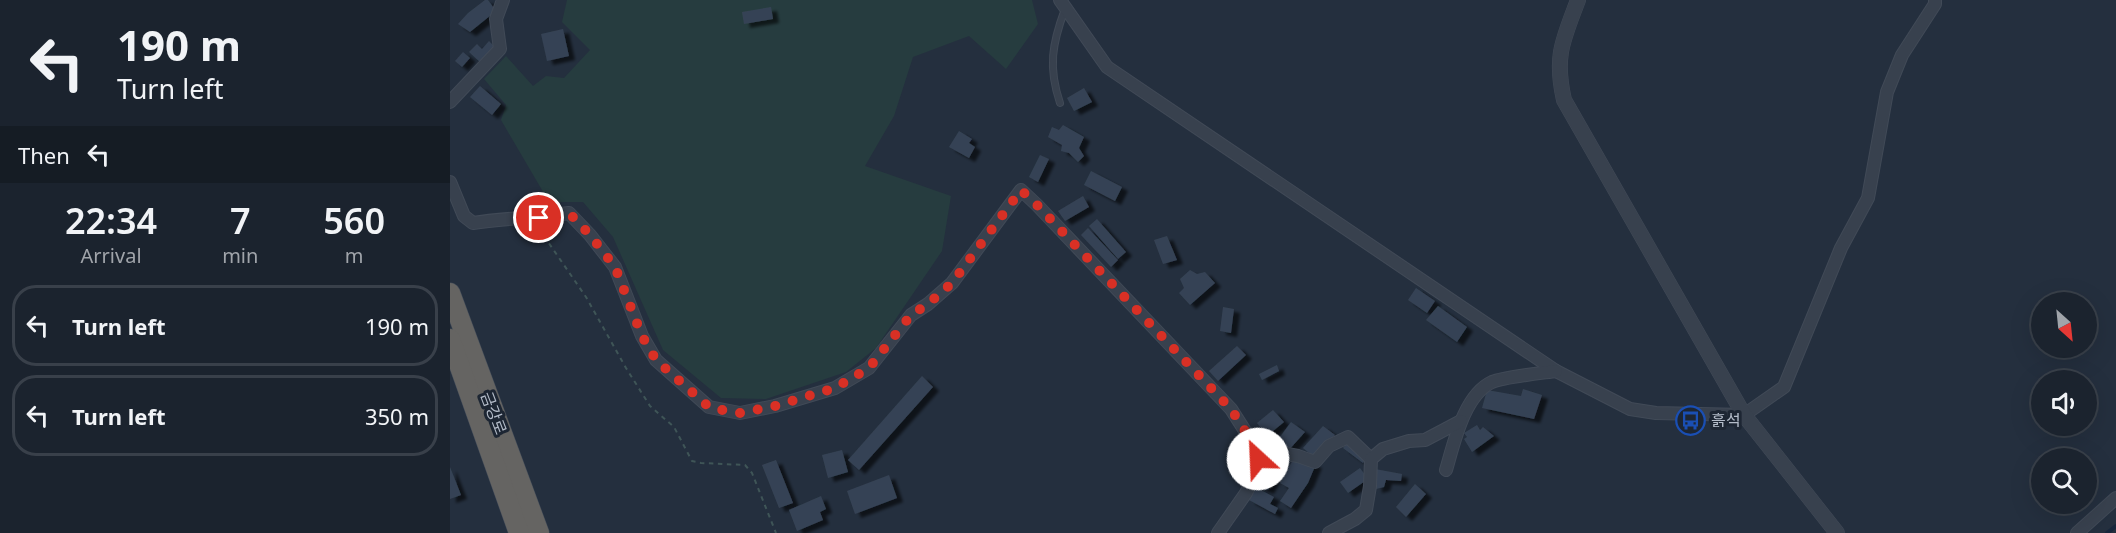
<!DOCTYPE html>
<html lang="en">
<head>
<meta charset="utf-8">
<style>
  body { margin:0; font-family:"Noto Sans","Noto Sans KR",sans-serif; background:#282f3a; color:#f1f3f6; height:100vh; display:flex; flex-direction:column; font-size:22px; white-space:nowrap }
  * { box-sizing:border-box; margin:0 }
  p { font-size:20px; color:#a0a4aa }
  .icon { flex:none; width:33px; height:33px; fill:none; stroke:currentColor; stroke-width:2; stroke-linecap:round; stroke-linejoin:round }
  .map { position:relative; flex:1; overflow:hidden }
  .side { display:flex; flex-direction:column; background:#1b232e; width:450px }
  .side>* { flex:none }
  .top-card { background:#1b232e; color:#f1f3f6; overflow:hidden }
  .needle { width:39px; rotate:153deg }
  .buttons { position:absolute; left:1581px; top:292px; display:grid; gap:12px }
  .buttons a { display:grid; place-items:center; width:66px; height:66px; border-radius:50%; background:#1b232e; box-shadow:0 6px 24px #0002,0 0 0 2px #39404a; font-size:30px }
  .pin { position:absolute; display:grid; place-items:center; width:51px; height:51px; color:#fff; margin:-26px; border:3px solid #fff; border-radius:50%; box-shadow:0 2px 6px #0007 }
  .me { position:absolute; width:66px; margin:-33px; rotate:335deg; stroke-linejoin:round; filter:drop-shadow(0 0 4px #0008) }
  .turn { display:flex; align-items:center; gap:21px; height:126px; padding:0 18px; font-size:27px }
  .turn .icon { width:78px; height:78px; stroke-width:2.5 }
  .turn b { display:block; font-size:42px; line-height:51px }
  .then { display:flex; align-items:center; height:57px; padding:0 18px; background:#0003; gap:12px; font-size:22px }
  .eta { display:flex; justify-content:space-evenly; align-items:center; height:102px; text-align:center }
  .eta b { font-size:36px; font-weight:600; line-height:42px }
  ul { padding:0; list-style:none }
  li { display:flex; align-items:center; gap:18px; height:81px; margin:0 12px 9px; padding:0 6px; border:3px solid #39404a; border-radius:24px }
  li div { flex:1 }
  li b { display:block; font-size:22px }
  li em { font-style:normal }
  main { display:flex; flex:1; min-height:0 }
  .map>svg:first-child { display:block }
  .green { fill:#263c3f }
  .lines { fill:none; stroke-linecap:round; stroke-linejoin:round }
  .stream { stroke:#17263c; stroke-width:4 }
  .building { fill:#364354; filter:url(#shadow) }
  .service-casing { stroke:#414a57; stroke-width:8 }
  .minor-casing { stroke:#414a57; stroke-width:14 }
  .tertiary-casing { stroke:#414a57; stroke-width:16 }
  .trunk-casing { stroke:#434c59; stroke-width:21 }
  .path { stroke:#3f5557; stroke-width:2; stroke-dasharray:4.5 4.5; stroke-linecap:butt }
  .service { stroke:#38414e; stroke-width:6 }
  .minor { stroke:#38414e; stroke-width:12 }
  .tertiary { stroke:#38414e; stroke-width:15 }
  .trunk { stroke:#656462; stroke-width:20 }
  .route { stroke:#d93025; stroke-width:10; stroke-dasharray:0 18 }
  .labels { text-anchor:middle; stroke-width:6; stroke-linejoin:round; paint-order:stroke }
  .street-label { font-size:16px; fill:#b4bcc9; stroke:#1d2633 }
  .poi-label { font-size:16px; fill:#b4bcc9; stroke:#1d2633; text-anchor:start }
</style>
</head>
<body>
<main>
<section class="side">
<div class="top-card">
<div class="turn"><svg class="icon" aria-label="left" viewBox="0 0 24 24"><path d="M17 20v-9H6M10 6l-5 5 5 5"/></svg><div><b>190 m</b>Turn left</div></div>
<div class="then">Then<svg class="icon" aria-label="left" viewBox="0 0 24 24"><path d="M17 20v-9H6M10 6l-5 5 5 5"/></svg></div>
</div>
<div class="eta">
<div><b>22:34</b><p>Arrival</p></div>
<div><b>7</b><p>min</p></div>
<div><b>560</b><p>m</p></div>
</div>
<ul>
<li><svg class="icon" aria-label="left" viewBox="0 0 24 24"><path d="M17 20v-9H6M10 6l-5 5 5 5"/></svg><div><b>Turn left</b></div><em>190 m</em></li>
<li><svg class="icon" aria-label="left" viewBox="0 0 24 24"><path d="M17 20v-9H6M10 6l-5 5 5 5"/></svg><div><b>Turn left</b></div><em>350 m</em></li>
</ul>
</section>
<div class="map">
<svg width="1666" height="533" viewBox="0 0 1666 533">
  <defs>
    <filter id="shadow"><feDropShadow dx="6" dy="4" stdDeviation="1.5" flood-color="#0009"/></filter>
  </defs>
  <rect width="100%" height="100%" fill="#242f3e"/>
  <polygon class="green" points="117,0 582,0 588,24 556,69 519,36 463,57 444,116 415,166 501,196 492,251 426,348 396,372 316,399 271,398 213,350 163,237 133,202 99,202 51,120 56,105 34,79 56,56 83,86 96,76 114,78 140,50 112,22"/>
  <g class="lines">
    <polyline class="stream" points="1657,533 1666,526"/>
  </g>
  <g class="building">
    <polygon points="35,0 38,0 46,11 20,32 8,24 18,13"/>
    <polygon points="321,7 323,19 294,24 292,12"/>
    <polygon points="113,29 119,56 97,61 91,34"/>
    <polygon points="39,41 46,48 31,63 19,52 27,44 32,49"/>
    <polygon points="13,52 20,58 12,67 5,61"/>
    <polygon points="30,86 51,104 42,115 20,97"/>
    <polygon points="634,88 642,102 624,111 617,98"/>
    <polygon points="613,125 634,137 629,148 634,156 628,162 619,153 611,151 612,145 598,137 602,127 609,130"/>
    <polygon points="509,131 522,139 519,143 525,147 519,158 499,147"/>
    <polygon points="590,155 599,159 588,182 579,177"/>
    <polygon points="641,171 672,187 665,201 634,185"/>
    <polygon points="633,196 639,207 615,221 608,211"/>
    <polygon points="647,219 676,252 668,259 639,226"/>
    <polygon points="638,228 668,260 661,267 631,235"/>
    <polygon points="717,236 727,260 713,264 704,240"/>
    <polygon points="740,270 747,274 755,272 765,283 740,305 729,293 734,288 730,279"/>
    <polygon points="966,288 985,301 977,313 958,300"/>
    <polygon points="988,306 1017,327 1007,342 976,320"/>
    <polygon points="773,307 784,309 781,333 770,331"/>
    <polygon points="787,346 796,355 768,381 759,371"/>
    <polygon points="827,365 829,371 812,380 809,374"/>
    <polygon points="472,376 483,387 409,470 398,460"/>
    <polygon points="1073,389 1092,395 1084,419 1032,408 1037,390 1071,396"/>
    <polygon points="823,410 834,422 817,436 807,423"/>
    <polygon points="841,422 855,432 838,451 825,444"/>
    <polygon points="1027,425 1030,430 1033,427 1044,436 1022,452 1014,439 1017,437 1014,433"/>
    <polygon points="873,426 885,435 864,457 853,448"/>
    <polygon points="897,443 917,458 913,463 893,448"/>
    <polygon points="392,450 398,472 378,478 372,455"/>
    <polygon points="844,458 866,464 858,483 841,508 830,501 839,488 830,483"/>
    <polygon points="326,460 343,503 329,508 312,465"/>
    <polygon points="0,467 11,495 0,499"/>
    <polygon points="910,468 918,479 898,493 890,482"/>
    <polygon points="925,469 952,474 951,481 936,480 934,487 926,489"/>
    <polygon points="818,470 826,474 818,490 810,487"/>
    <polygon points="439,475 447,498 405,514 397,491"/>
    <polygon points="965,484 976,494 956,517 946,507"/>
    <polygon points="805,487 824,497 820,504 828,508 825,514 799,500"/>
    <polygon points="371,496 376,509 370,512 373,520 347,531 339,510"/>
  </g>
  <g class="lines">
    <defs>
      <path id="service" d="M 610,103 C 598,67 602,44 615,9"/>
      <g id="minor">
        <polyline points="610,0 657,67 1106,371 1180,409 1206,413 1294,415 1334,387 1391,248 1418,198 1437,92 1452,55 1485,4 1485,0"/>
        <polyline points="0,102 50,49 46,19 53,0"/>
        <path d="M 0,182 L 14,216 L 23,223 C 55,218 87,218 119,213 L 140,235 L 165,267 L 192,336 L 206,360 L 259,407 L 290,413 L 325,406 L 385,388 L 419,368 L 461,315 L 478,304 L 502,283 L 571,190 L 587,205 L 781,409 L 804,445 L 810,463 L 796,493 L 768,533"/>
        <polyline points="808,458 821,451 848,456 865,462 879,446 898,437 921,459"/>
        <path d="M 996,470 C 1004,443 1014,395 1042,382 C 1054,377 1092,373 1106,371"/>
        <polyline points="879,533 905,519 916,510 920,486 921,459 933,449 959,441 975,440 1011,421"/>
        <polyline points="1627,533 1666,498"/>
      </g>
      <path id="tertiary" d="M 1128,0 C 1113,40 1104,56 1114,100 L 1294,415 L 1387,533"/>
      <g id="trunk">
        <polyline points="0,293 89,533"/>
        <polyline points="0,339 69,533"/>
      </g>
    </defs>
    <use href="#service" class="service-casing"/>
    <use href="#minor" class="minor-casing"/>
    <use href="#tertiary" class="tertiary-casing"/>
    <use href="#trunk" class="trunk-casing"/>
    <polyline class="path" points="92,227 96,239 136,297 176,368 200,406 224,427 242,461 251,463 295,465 302,473 326,533"/>
    <use href="#service" class="service"/>
    <use href="#minor" class="minor"/>
    <use href="#tertiary" class="tertiary"/>
    <use href="#trunk" class="trunk"/>
  </g>
  <g class="lines">
    <polyline class="route" points="89,218 119,213 140,235 165,267 192,336 206,360 260,408 290,413 325,406 385,388 419,368 461,315 478,304 502,283 571,190 587,205 781,409 804,445 808,459"/>
  </g>
  <defs>
    <symbol id="bus-ring" viewBox="-11 -11 22 22"><circle r="9.5" fill="#1d2633" stroke="#1a4fb4" stroke-width="1.5"/><path d="M-5-6H5V4H4V6H2V4H-2V6H-4V4H-5ZM-3.5-4V0h7V-4ZM-3.5 1.2v1.5H-2V1.2ZM2 1.2v1.5H3.5V1.2Z" fill="#1a4fb4"/></symbol>
  </defs>
  <g fill-rule="evenodd">
    <use href="#bus-ring" x="1224" y="404" width="33" height="33"/>
  </g>
  <g class="labels">
    <g class="street-label">
      <text transform="translate(44 413) rotate(69)" y="6">금강로</text>
    </g>
    <g class="poi-label">
      <text x="1261" y="426">흙석</text>
    </g>
  </g>
</svg>
<div class="buttons">
<a><svg class="needle" viewBox="-14 -14 28 28"><path d="M0-13l5 13h-10z" fill="#e53935"/><path d="M0 13l5-13h-10z" fill="#a0a4aa"/></svg></a>
<a><svg class="icon" aria-label="sound" viewBox="0 0 24 24"><path d="M4 9h4l5-4v14l-5-4H4zM17 9q2 3 0 6"/></svg></a>
<a><svg class="icon" aria-label="search" viewBox="0 0 24 24"><circle cx="10" cy="10" r="6"/><path d="M15 15l6 6"/></svg></a>
</div>
<div class="pin" style="left:89px;top:218px;background:#d93025"><svg class="icon" aria-label="arrive" viewBox="0 0 24 24"><path d="M6 21V4h12l-3 4 3 4H6"/></svg></div>
<svg class="me" style="left:808px;top:459px" viewBox="-20 -20 40 40"><circle r="19" fill="#fff"/><path d="M0-13L10 11 0 6-10 11z" fill="#d93025"/></svg>
</div>
</main>
</body>
</html>
